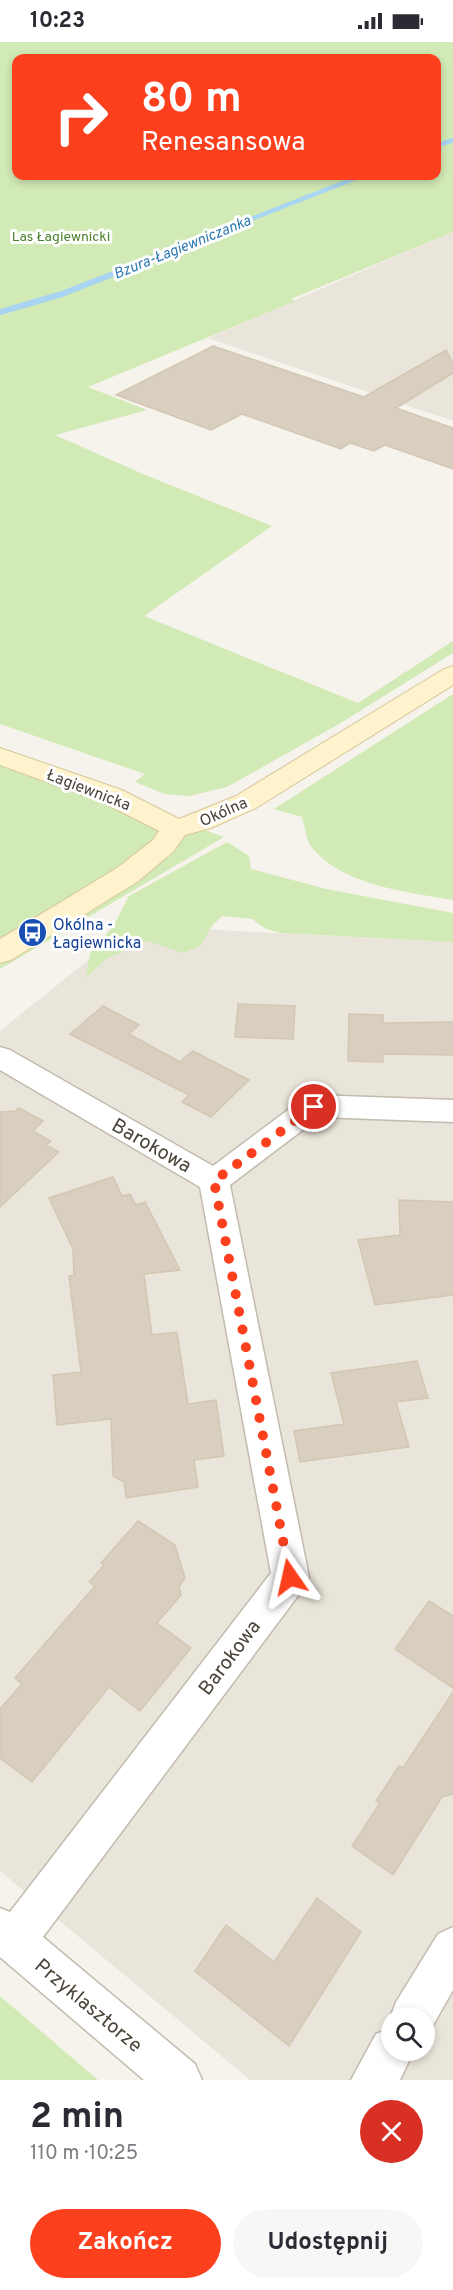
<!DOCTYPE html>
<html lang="pl">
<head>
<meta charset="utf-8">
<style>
  body { margin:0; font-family:Overpass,sans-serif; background:#f7f7f7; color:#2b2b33; height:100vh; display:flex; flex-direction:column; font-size:22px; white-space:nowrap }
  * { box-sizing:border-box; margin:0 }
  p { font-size:20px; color:#7c7c81 }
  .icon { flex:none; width:33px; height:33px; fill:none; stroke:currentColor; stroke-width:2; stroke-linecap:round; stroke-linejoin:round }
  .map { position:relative; height:2038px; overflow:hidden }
  .drawer { display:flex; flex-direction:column; background:#fff; flex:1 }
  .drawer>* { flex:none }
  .banner { position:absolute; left:12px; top:12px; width:429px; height:126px; border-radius:12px; box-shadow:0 3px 9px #0003; background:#fc3f1d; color:#fff; overflow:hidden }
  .buttons { position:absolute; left:381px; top:1965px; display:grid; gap:12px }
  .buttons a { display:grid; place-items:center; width:54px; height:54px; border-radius:50%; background:#fff; box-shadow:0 3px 9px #0003; font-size:30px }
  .pin { position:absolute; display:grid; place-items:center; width:51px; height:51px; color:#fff; margin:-26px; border:3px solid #fff; border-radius:50%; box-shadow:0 2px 6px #0007 }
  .me { position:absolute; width:66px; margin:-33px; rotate:349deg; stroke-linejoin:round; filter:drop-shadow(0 0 4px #0008) }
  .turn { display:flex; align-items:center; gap:21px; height:126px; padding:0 30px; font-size:27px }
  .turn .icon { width:78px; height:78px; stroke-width:2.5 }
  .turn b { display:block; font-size:42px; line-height:51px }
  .round { display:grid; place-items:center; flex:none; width:63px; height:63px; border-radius:32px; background:#f7f7f7 }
  .summary { display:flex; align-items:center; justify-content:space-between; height:102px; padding:0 30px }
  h1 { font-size:36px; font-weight:700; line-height:45px }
  .button { display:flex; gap:12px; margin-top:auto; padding:12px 30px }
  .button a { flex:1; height:69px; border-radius:36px; background:#fc3f1d; color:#fff; font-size:24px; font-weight:700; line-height:69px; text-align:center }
  .button a+a { background:#f7f7f7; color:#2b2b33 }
  .status { display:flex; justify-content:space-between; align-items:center; height:42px; padding:0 30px; background:#fff; direction:ltr }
  .status svg { height:16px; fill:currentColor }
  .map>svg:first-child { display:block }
  .residential { fill:#eae5da; fill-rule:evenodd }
  .green { fill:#d2eab5; fill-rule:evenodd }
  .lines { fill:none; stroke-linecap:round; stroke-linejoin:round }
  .stream-far1 { stroke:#a9d4f2; stroke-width:4.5 }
  .stream { stroke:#a9d4f2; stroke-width:6 }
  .building { fill:#d8cfc1; stroke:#d3c7b4; stroke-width:1.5 }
  .street-casing { stroke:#c2bbae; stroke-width:3 }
  .secondary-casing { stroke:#d6c79b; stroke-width:2 }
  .street { fill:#fff; fill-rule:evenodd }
  .secondary { fill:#fff3cd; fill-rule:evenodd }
  .route { stroke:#fc3f1d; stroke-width:10; stroke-dasharray:0 18 }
  .labels { text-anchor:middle; stroke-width:6; stroke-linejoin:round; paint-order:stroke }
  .far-park-label { font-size:14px; fill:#4a7f2a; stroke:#fff }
  .far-water-label { font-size:15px; font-style:italic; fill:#2e7ab2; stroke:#fff }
  .street-label { font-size:16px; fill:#4b4439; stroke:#fff }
  .transit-label { font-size:16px; fill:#164399; stroke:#fff; text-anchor:start }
  .near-street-label { font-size:20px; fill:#4b4439; stroke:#fff }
</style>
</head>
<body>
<div class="status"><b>10:23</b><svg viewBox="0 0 49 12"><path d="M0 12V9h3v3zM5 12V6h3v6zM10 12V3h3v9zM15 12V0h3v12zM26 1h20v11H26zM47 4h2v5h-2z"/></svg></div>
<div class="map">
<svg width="453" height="2038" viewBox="0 0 453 2038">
  <rect width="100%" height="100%" fill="#f6f3ec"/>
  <g class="residential">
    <polygon points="453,190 453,379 208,296 429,200"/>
    <path d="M 158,885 L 453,900 L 453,2038 L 250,2038 L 0,1829 L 0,989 L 117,895 ZM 392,1976 L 424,1976 L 424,2008 L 392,2008 Z"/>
  </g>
  <g class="green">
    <path d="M 0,0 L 453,0 L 453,190 L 291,257 L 295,259 L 88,345 L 147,368 L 55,393 L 143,432 L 272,484 L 144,574 L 358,661 L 453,599 L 453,611 L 339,682 L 227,745 L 189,754 L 165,752 L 135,740 L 145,732 L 0,682 ZM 16,16 L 436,16 L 436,134 L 16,134 Z"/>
    <path d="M 453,652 L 453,858 C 407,850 344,844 312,806 C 306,799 305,785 302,775 L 274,767 Z"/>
    <polygon points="0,713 224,795 0,927"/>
    <polygon points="227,800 249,814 251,827 326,847 453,871 453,900 281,891 266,887 252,877 222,874 211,885 201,903 183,911 148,899 106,917 86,936 90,911 114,883 129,854"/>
    <polygon points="0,1954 98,2038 0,2038"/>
  </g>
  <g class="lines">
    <g class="stream-far1">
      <polyline points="436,104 453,98"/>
      <polyline points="246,179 361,134"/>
    </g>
    <polyline class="stream" points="0,270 62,252 250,178"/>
  </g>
  <g class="building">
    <polygon points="213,304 364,355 446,308 453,321 453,331 396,366 453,386 453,427 385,403 374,409 350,401 341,407 242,372 211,388 116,353"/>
    <polygon points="238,962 295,964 293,997 235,995"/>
    <polygon points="103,964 139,983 129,992 180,1020 193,1009 249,1038 211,1075 182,1060 189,1053 70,992"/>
    <polygon points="349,972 383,973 383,981 453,980 453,1013 383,1012 383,1020 348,1019"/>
    <polygon points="19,1066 43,1079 33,1089 51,1099 46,1103 59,1110 0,1165 0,1070 15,1069"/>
    <polygon points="113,1135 122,1154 130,1152 136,1163 145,1160 180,1228 144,1232 152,1293 177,1290 188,1362 216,1358 224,1414 194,1418 198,1445 126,1456 124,1440 113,1434 111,1377 57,1383 53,1333 81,1330 69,1234 74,1233 73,1207 49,1156"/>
    <polygon points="399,1158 453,1160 453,1253 375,1263 358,1198 400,1193"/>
    <polygon points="417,1319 428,1356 396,1360 409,1405 300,1420 294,1389 344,1382 331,1331"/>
    <polygon points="138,1479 175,1503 185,1536 179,1545 181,1553 157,1581 191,1606 140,1669 109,1645 32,1740 0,1716 0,1667 22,1642 15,1636 95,1544 89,1540 104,1523 101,1521"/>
    <polygon points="429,1559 453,1574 453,1646 395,1607"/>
    <polygon points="453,1650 453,1752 442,1755 393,1833 352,1804 380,1761 376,1759 399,1724 403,1726"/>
    <polygon points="317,1856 361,1890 289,2004 195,1929 226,1883 274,1920"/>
  </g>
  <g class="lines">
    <defs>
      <g id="street">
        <polygon points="0,1005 10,1008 213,1124 304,1056 314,1053 453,1058 453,1080 320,1075 230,1143 309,1535 303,1547 43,1895 195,2022 202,2038 144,2038 0,1915 0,1866 10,1870 271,1531 200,1145 0,1028"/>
        <polygon points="453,1885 453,1948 428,1992 424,1993 424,1976 392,1976 392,1980 390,1976 396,1960 438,1892"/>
        <polygon points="392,1986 392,2008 414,2008 400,2038 351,2038 376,1992"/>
      </g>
      <polygon id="secondary" points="453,624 453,643 256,766 211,786 185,793 173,810 137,840 11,918 0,921 0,897 117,826 153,798 159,789 102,760 0,723 0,706 122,748 179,777 236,754 444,627"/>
    </defs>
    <use href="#street" class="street-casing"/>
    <use href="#secondary" class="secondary-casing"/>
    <use href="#street" class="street"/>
    <use href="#secondary" class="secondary"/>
  </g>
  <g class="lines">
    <polyline class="route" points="290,1535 214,1139 314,1065"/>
  </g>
  <defs>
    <symbol id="bus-disc" viewBox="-11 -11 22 22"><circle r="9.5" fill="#1a4fb4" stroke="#fff"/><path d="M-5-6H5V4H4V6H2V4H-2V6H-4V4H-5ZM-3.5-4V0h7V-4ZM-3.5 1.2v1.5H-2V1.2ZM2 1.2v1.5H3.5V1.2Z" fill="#fff"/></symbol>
  </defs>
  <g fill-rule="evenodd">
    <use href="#bus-disc" x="16" y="874" width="33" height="33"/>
  </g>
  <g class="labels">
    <g class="far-park-label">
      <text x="61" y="199">Las Łagiewnicki</text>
    </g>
    <g class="far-water-label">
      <text transform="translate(182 205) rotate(-22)" y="5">Bzura-Łagiewniczanka</text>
    </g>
    <g class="street-label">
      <text transform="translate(89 747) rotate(21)" y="6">Łagiewnicka</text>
      <text transform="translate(223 769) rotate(-24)" y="6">Okólna</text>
    </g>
    <g class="transit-label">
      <text x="53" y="888">Okólna -<tspan x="53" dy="18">Łagiewnicka</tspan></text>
    </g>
    <g class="near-street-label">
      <text transform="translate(152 1103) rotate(30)" y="7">Barokowa</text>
      <text transform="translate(229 1615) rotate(-53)" y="7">Barokowa</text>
      <text transform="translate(89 1963) rotate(40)" y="7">Przyklasztorze</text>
    </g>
  </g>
</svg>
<div class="buttons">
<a><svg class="icon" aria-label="search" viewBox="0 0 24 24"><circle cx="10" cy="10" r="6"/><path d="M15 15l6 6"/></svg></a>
</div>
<div class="pin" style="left:314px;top:1065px;background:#d93025"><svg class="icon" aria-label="arrive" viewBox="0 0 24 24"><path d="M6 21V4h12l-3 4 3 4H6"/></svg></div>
<svg class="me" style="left:290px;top:1535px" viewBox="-20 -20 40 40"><path d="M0-17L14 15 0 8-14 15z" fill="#fc3f1d" stroke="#fff" stroke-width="4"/></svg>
<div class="banner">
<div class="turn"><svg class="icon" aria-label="right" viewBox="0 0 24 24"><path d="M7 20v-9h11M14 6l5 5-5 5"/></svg><div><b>80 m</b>Renesansowa</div></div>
</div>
</div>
<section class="drawer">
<div class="summary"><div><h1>2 min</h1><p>110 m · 10:25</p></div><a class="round" style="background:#d93025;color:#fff"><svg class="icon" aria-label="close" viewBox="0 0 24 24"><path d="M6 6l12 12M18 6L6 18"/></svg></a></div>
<div class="button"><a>Zakończ</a><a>Udostępnij</a></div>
</section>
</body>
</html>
